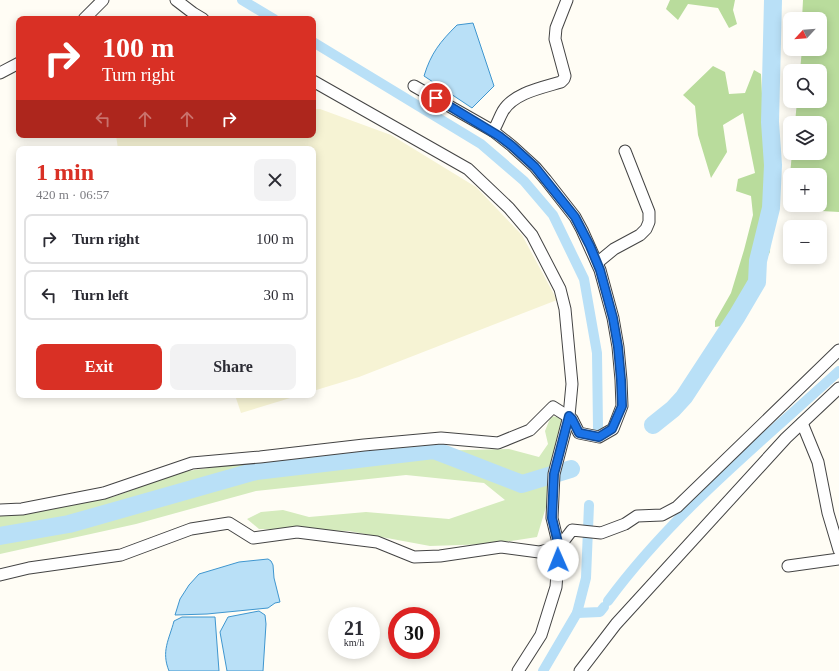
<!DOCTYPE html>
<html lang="en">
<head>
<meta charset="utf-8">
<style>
  body { margin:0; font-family:Georgia,serif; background:#f2f2f3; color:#2b2b33; height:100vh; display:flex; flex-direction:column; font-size:15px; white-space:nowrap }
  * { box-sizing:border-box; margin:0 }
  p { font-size:13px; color:#7c7c81 }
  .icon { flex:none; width:22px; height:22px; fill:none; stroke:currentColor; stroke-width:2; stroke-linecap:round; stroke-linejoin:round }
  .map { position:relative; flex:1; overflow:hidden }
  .details { position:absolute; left:16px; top:146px; width:300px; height:252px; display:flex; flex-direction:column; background:#fff; border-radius:8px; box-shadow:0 2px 10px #0003 }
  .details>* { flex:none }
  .banner { position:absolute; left:16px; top:16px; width:300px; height:122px; border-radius:8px; box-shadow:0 2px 10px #0003; background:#d93025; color:#fff; overflow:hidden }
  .needle { width:26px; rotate:244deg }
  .fabs { position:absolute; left:783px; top:12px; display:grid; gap:8px }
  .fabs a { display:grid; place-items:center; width:44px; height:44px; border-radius:8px; background:#fff; box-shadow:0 2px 10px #0003; font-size:20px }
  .speed { position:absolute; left:328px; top:607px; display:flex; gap:8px; font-size:20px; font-weight:700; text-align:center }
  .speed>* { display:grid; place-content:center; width:52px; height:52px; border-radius:50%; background:#fff; box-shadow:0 2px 10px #0003; line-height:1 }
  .speed small { font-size:10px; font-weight:400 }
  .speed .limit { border:6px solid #d22; background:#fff; color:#111 }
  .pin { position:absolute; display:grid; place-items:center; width:34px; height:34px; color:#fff; margin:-17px; border:2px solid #fff; border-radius:50%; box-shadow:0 1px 4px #0007 }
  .me { position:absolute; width:44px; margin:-22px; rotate:359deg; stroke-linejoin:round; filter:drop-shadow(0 0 3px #0008) }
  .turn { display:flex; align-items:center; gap:14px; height:84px; padding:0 20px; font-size:18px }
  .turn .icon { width:52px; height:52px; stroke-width:2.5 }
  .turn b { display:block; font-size:28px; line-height:34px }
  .lanes { display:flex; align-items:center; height:38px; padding:0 20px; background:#0003; justify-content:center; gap:20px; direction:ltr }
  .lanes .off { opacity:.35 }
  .round { display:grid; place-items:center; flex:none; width:42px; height:42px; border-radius:8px; background:#f2f2f3 }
  .head { display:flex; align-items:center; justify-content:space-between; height:68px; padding:0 20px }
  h1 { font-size:24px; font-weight:700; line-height:30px; color:#d93025 }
  .button { display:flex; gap:8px; margin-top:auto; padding:8px 20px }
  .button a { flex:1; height:46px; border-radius:8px; background:#d93025; color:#fff; font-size:16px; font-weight:700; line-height:46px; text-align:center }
  .button a+a { background:#f2f2f3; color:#2b2b33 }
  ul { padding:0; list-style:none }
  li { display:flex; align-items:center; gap:12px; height:50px; margin:0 8px 6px; padding:0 12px; border:2px solid #e1e1e2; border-radius:8px }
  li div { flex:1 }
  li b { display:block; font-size:15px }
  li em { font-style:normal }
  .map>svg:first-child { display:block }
  .farmland { fill:#f6f3d4 }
  .green { fill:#d5ebbd }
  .forest { fill:#b9dc9c }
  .water { fill:#b9e0f7; stroke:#3f96cf }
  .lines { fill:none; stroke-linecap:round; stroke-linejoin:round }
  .canal { stroke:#b9e0f7; stroke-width:10 }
  .river { stroke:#b9e0f7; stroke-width:18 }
  .minor-casing { stroke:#444; stroke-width:13 }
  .minor { stroke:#fff; stroke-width:11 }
  .route-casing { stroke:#114b97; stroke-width:10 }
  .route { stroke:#1a73e8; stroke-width:7 }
</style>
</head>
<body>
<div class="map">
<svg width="839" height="671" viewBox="0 0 839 671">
  <rect width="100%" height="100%" fill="#fffdf5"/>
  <g class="farmland">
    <polygon points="313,109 320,109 391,135 476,187 522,235 557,300 359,377 313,391 313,149 118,149 116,135 313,135"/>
    <polygon points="235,395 300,395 241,413"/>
  </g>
  <polygon class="green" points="551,416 562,418 546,507 537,537 491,544 430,546 349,531 259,529 247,519 261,512 283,510 309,517 366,512 449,519 505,500 484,483 406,475 256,491 136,524 0,554 0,516 33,513 113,497 181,472 222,466 320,457 386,452 509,449 539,457 548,444 545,431"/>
  <g class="forest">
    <polygon points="670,0 735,0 733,10 737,24 729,28 718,8 688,4 678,20 666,9"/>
    <polygon points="803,0 839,0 839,212 787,209 790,177 790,205 820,205 820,175 790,175 792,153 820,153 820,123 795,123 797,101 820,101 820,71 800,71 802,49 820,49 820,19 802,19"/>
    <polygon points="713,66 725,72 729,94 745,93 754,70 761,74 766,173 771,217 770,252 758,275 727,325 715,327 715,321 731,293 744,250 753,215 751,196 736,191 738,179 755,173 743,113 723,125 727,152 711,178 698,135 695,106 683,95"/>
  </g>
  <g class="water">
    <path d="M 473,23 L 494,86 L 472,108 L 424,76 C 431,53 440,42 457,25 Z"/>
    <polygon points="268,559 271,561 273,565 274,578 280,602 275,603 268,608 207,614 175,615 180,599 189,585 199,574 239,562"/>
    <polygon points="259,611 265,615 266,624 263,671 227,671 220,632 228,617"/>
    <path d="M 182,617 L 215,617 L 219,671 L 169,671 C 161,651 169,640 174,621 Z"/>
  </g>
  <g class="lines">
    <g class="canal">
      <polyline points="242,0 274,19"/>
      <polyline points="313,42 481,144 524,181 553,215 584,279 597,353 598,428"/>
      <path d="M 608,601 C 673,513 759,444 839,371"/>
      <polyline points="577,613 600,612 604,607"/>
      <polyline points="543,671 577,613 586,578 589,505"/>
    </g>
    <g class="river">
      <polyline points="653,425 673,409 684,397 737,316 757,282 758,261 771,208 773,165 770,122 773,0"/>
      <polyline points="0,536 69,524 256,471 434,450 522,484 571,469"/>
    </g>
    <defs>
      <g id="minor">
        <polyline points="176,0 193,13 203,19"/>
        <polyline points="84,19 103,0"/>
        <polyline points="0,73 19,63"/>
        <polyline points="313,81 468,169 509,208 532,235 560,289 565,309 572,384 569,416 554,474 552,518 559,547 556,587 541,635 518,671"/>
        <path d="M 493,131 C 497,125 499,118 503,111 C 514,93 541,88 561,82 L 564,79 L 565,76 L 555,39 L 556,28 L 567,0"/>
        <polyline points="597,263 614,249 640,235 646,229 649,222 649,212 625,151"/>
        <polyline points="802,423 818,462 828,513 839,550"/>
        <polyline points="0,510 22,509 104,493 192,463 260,457 364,445 441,438 498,443 530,430 553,407 572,419 579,433 599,437 613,429 622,406 621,380 618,347 613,318 600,270 582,230 575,217 546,180 535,167 512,146 493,131 414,86"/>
        <polyline points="788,566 839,559"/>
        <polyline points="0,575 29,568 121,555 191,529 229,523 253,538 297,532 377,542 414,557 440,556 501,547 539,552 559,547 572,530 601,533 625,524 637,516 662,515 677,507 839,350"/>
        <polyline points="580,671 616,624 786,438 839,388"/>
      </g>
    </defs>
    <use href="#minor" class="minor-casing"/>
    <use href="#minor" class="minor"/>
  </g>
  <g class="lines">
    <defs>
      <polyline id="route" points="436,98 499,136 512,146 535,167 575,217 590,246 600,270 613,318 618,347 621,380 622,406 612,429 599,437 579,433 572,419 569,416 554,474 552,518 559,547 558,560"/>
    </defs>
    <use href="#route" class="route-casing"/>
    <use href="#route" class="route"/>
  </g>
</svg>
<div class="fabs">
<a><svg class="needle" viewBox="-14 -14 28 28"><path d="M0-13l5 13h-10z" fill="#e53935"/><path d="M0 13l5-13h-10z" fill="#7c7c81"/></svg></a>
<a><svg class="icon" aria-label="search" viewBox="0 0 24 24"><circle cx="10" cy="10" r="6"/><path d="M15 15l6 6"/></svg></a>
<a><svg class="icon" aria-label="layers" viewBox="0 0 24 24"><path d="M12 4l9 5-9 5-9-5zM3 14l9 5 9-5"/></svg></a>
<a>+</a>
<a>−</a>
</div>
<div class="speed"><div>21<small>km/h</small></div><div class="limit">30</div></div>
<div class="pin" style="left:436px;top:98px;background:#d93025"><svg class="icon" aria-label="arrive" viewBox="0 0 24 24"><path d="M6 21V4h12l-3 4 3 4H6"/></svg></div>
<svg class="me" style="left:558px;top:560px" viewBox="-20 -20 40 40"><circle r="19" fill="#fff"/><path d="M0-13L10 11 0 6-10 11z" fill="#1a73e8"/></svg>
<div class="banner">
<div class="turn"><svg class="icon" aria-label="right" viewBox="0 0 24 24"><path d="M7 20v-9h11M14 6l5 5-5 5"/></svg><div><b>100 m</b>Turn right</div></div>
<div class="lanes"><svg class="icon off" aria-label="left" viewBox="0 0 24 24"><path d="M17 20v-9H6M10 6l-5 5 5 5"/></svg><svg class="icon off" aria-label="ahead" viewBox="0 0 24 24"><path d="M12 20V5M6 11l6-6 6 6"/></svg><svg class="icon off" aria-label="ahead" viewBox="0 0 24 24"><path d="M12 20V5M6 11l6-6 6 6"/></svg><svg class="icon" aria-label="right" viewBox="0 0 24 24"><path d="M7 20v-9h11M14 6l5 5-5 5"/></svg></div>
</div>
<section class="details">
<div class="head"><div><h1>1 min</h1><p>420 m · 06:57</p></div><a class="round"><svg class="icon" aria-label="close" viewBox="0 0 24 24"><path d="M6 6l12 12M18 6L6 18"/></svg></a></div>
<ul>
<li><svg class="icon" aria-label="right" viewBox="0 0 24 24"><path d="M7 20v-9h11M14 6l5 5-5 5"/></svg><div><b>Turn right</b></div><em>100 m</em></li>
<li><svg class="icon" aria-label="left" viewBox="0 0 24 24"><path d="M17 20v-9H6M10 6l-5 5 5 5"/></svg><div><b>Turn left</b></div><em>30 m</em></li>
</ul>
<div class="button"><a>Exit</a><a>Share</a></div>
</section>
</div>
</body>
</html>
